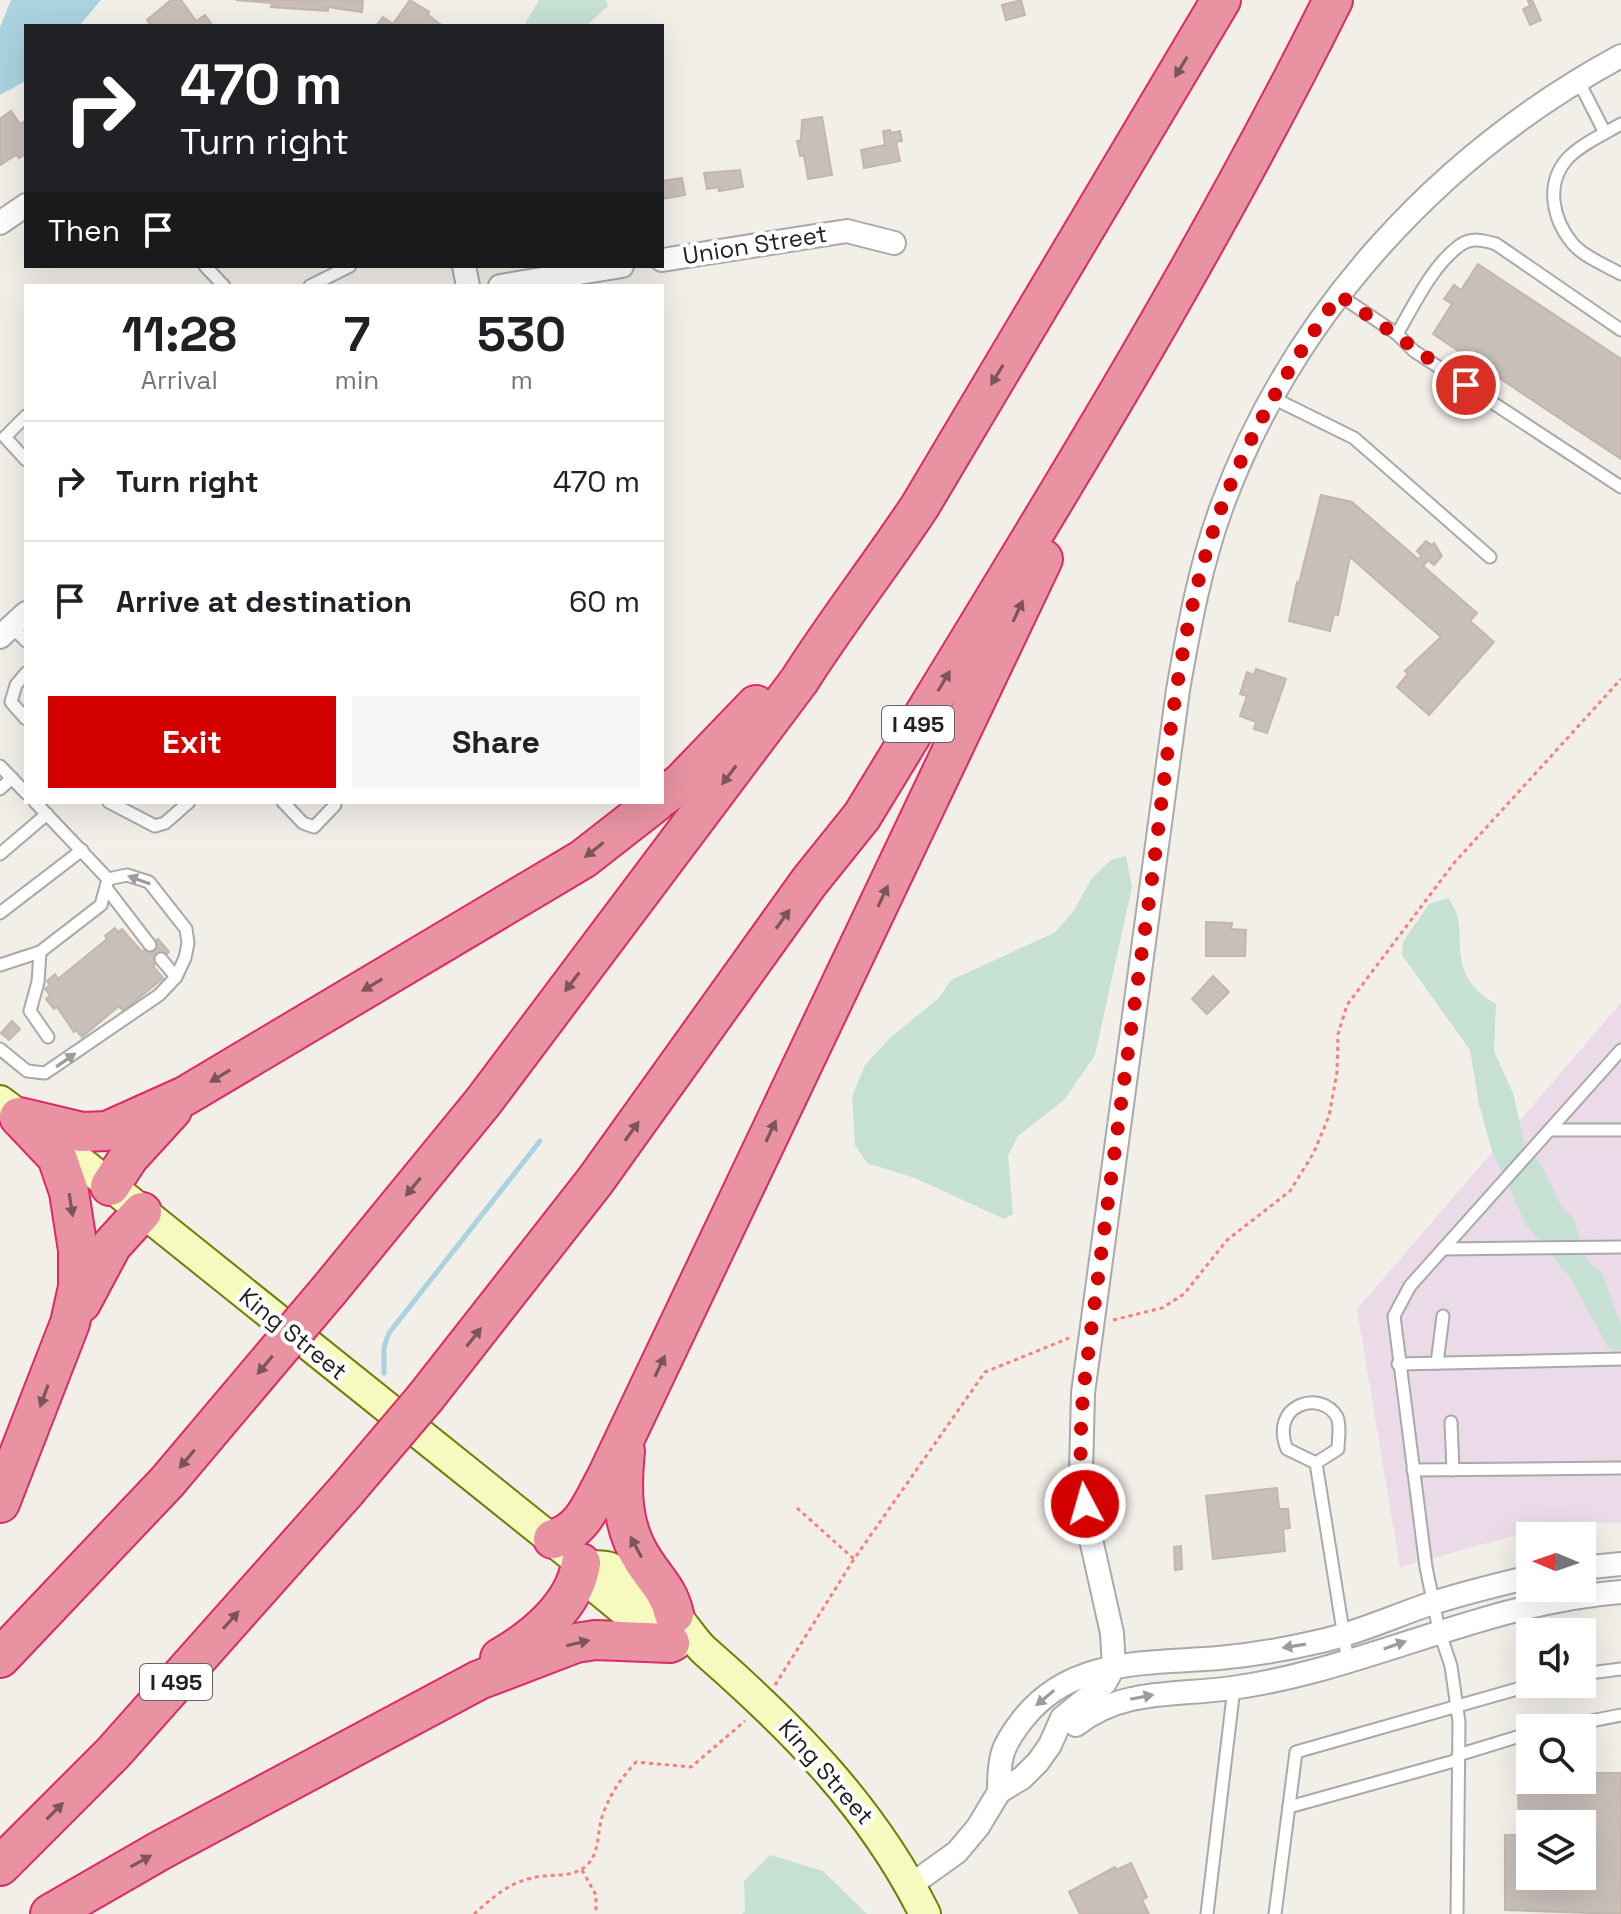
<!DOCTYPE html>
<html lang="en">
<head>
<meta charset="utf-8">
<style>
  body { margin:0; font-family:"Space Grotesk",sans-serif; background:#f6f6f6; color:#202124; height:100vh; display:flex; flex-direction:column; font-size:30px; white-space:nowrap }
  * { box-sizing:border-box; margin:0 }
  p { font-size:26px; color:#757577 }
  .icon { flex:none; width:44px; height:44px; fill:none; stroke:currentColor; stroke-width:2; stroke-linecap:round; stroke-linejoin:round }
  .map { position:relative; flex:1; overflow:hidden }
  .details { position:absolute; left:24px; top:284px; width:640px; height:520px; display:flex; flex-direction:column; background:#fff; border-radius:0px; box-shadow:0 8px 32px #0002 }
  .details>* { flex:none }
  .guide { position:absolute; left:24px; top:24px; width:640px; height:244px; border-radius:0px; box-shadow:0 8px 32px #0002; background:#202124; color:#fff; overflow:hidden }
  .needle { width:52px; rotate:272deg }
  .buttons { position:absolute; left:1516px; top:1522px; display:grid; gap:16px }
  .buttons a { display:grid; place-items:center; width:80px; height:80px; border-radius:0px; background:#fff; box-shadow:0 8px 32px #0002; font-size:40px }
  .pin { position:absolute; display:grid; place-items:center; width:68px; height:68px; color:#fff; margin:-34px; border:4px solid #fff; border-radius:50%; box-shadow:0 2px 8px #0007 }
  .me { position:absolute; width:88px; margin:-44px; rotate:354deg; stroke-linejoin:round; filter:drop-shadow(0 0 6px #0008) }
  .turn { display:flex; align-items:center; gap:28px; height:168px; padding:0 24px; font-size:36px }
  .turn .icon { width:104px; height:104px; stroke-width:2.5 }
  .turn b { display:block; font-size:56px; line-height:68px }
  .then { display:flex; align-items:center; height:76px; padding:0 24px; background:#0003; gap:16px; font-size:30px }
  .eta { display:flex; justify-content:space-evenly; align-items:center; height:136px; text-align:center }
  .eta b { font-size:48px; font-weight:600; line-height:56px }
  .cta { display:flex; gap:16px; margin-top:auto; padding:16px 24px }
  .cta a { flex:1; height:92px; border-radius:0px; background:#d40000; color:#fff; font-size:32px; font-weight:600; line-height:92px; text-align:center }
  .cta a+a { background:#f6f6f6; color:#202124 }
  ul { padding:0; list-style:none }
  li { display:flex; align-items:center; gap:24px; height:120px; padding:0 24px; border-top:2px solid #e0e0e0 }
  li div { flex:1 }
  li b { display:block; font-size:30px }
  li em { font-style:normal }
  .map>svg:first-child { display:block }
  .industrial { fill:#ebdbe8 }
  .wetland { fill:#c6e0d4 }
  .water { fill:#aad3df }
  .lines { fill:none; stroke-linecap:round; stroke-linejoin:round }
  .stream { stroke:#aad3df; stroke-width:5 }
  .building { fill:#c7bfb8; stroke:#c4b6ab; stroke-width:2; fill-rule:evenodd }
  .service-casing { stroke:#a9a9a9; stroke-width:15 }
  .minor-casing { stroke:#a9a9a9; stroke-width:26 }
  .secondary-casing { stroke:#707d05; stroke-width:34 }
  .motorway-casing { stroke:#dc2a67; stroke-width:42 }
  .path { stroke:#fa8072; stroke-width:3; stroke-dasharray:4 4; stroke-linecap:butt }
  .service { stroke:#fff; stroke-width:11 }
  .minor { stroke:#fff; stroke-width:22 }
  .secondary { stroke:#f7fabf; stroke-width:30 }
  .motorway { stroke:#e892a2; stroke-width:38 }
  .motorway-bridge-casing { stroke:#dc2a67; stroke-width:42; stroke-linecap:butt }
  .motorway-bridge { stroke:#e892a2; stroke-width:38 }
  .oneway { fill:#7b545c }
  .oneway2 { fill:#9c9c9c }
  .route { stroke:#d40000; stroke-width:14; stroke-dasharray:0 25.2 }
  .labels { text-anchor:middle; stroke-width:8; stroke-linejoin:round; paint-order:stroke }
  .shield { fill:#fff; stroke:#646464; stroke-width:2 }
  .shield-label { font-size:22px; font-weight:bold; fill:#222 }
  .street-label { font-size:24px; fill:#222; stroke:#fff }
</style>
</head>
<body>
<div class="map">
<svg width="1621" height="1914" viewBox="0 0 1621 1914">
  <rect width="100%" height="100%" fill="#f2efe9"/>
  <polygon class="industrial" points="1621,1003 1621,1523 1564,1522 1400,1567 1357,1309"/>
  <g class="wetland">
    <polygon points="539,0 606,0 608,6 586,26 524,26"/>
    <polygon points="1126,856 1132,887 1095,1055 1065,1099 1018,1136 1008,1156 1013,1214 1004,1219 915,1178 867,1163 855,1145 852,1097 865,1065 891,1037 939,998 951,980 1054,933 1073,912 1092,878 1111,860"/>
    <path d="M 1448,898 C 1475,931 1438,970 1496,1004 L 1494,1051 L 1514,1096 L 1525,1147 L 1541,1164 L 1561,1206 L 1573,1218 L 1587,1260 L 1602,1273 L 1621,1326 L 1621,1349 L 1615,1351 L 1608,1347 L 1569,1276 L 1526,1225 L 1492,1151 L 1479,1104 L 1470,1050 L 1402,955 L 1403,942 L 1429,904 Z"/>
    <polygon points="770,1855 823,1871 867,1914 742,1914 745,1910 744,1881"/>
  </g>
  <polygon class="water" points="11,0 101,0 79,26 26,26 26,81 0,95 0,27"/>
  <g class="lines">
    <polyline class="stream" points="384,1373 384,1347 389,1333 540,1141"/>
  </g>
  <g class="building">
    <polygon points="171,0 181,0 196,21 205,15 213,26 151,26 147,20"/>
    <polygon points="236,0 363,0 362,12 328,7 328,11 271,7 272,3"/>
    <polygon points="410,0 429,12 428,15 440,24 438,26 376,26 383,17 393,24"/>
    <polygon points="1021,0 1025,15 1006,20 1002,5"/>
    <polygon points="1532,0 1541,20 1530,25 1523,9 1530,6 1528,1"/>
    <polygon points="11,111 20,124 26,120 26,154 19,158 16,155 0,165 0,119"/>
    <polygon points="822,117 832,175 808,179 804,155 800,156 797,141 801,140 802,120"/>
    <polygon points="890,130 891,133 900,131 902,141 896,142 900,161 864,168 861,150 885,145 883,131"/>
    <polygon points="740,170 743,187 719,191 718,187 707,189 704,173"/>
    <polygon points="682,178 685,195 662,199 662,181"/>
    <polygon points="1478,264 1621,359 1621,459 1433,334 1452,304 1444,299 1454,285 1461,290"/>
    <polygon points="1321,495 1352,502 1418,559 1422,556 1417,551 1426,541 1431,545 1434,543 1442,556 1434,565 1428,560 1423,566 1477,613 1470,621 1494,642 1429,715 1397,687 1408,674 1405,671 1441,637 1350,557 1338,615 1334,614 1330,631 1289,621 1297,582 1299,583"/>
    <polygon points="1256,669 1286,679 1267,733 1254,729 1256,722 1240,716 1247,696 1240,694 1247,672 1254,675"/>
    <polygon points="1206,922 1232,923 1231,929 1246,930 1245,956 1206,956"/>
    <polygon points="115,928 118,932 122,929 142,952 158,939 169,952 153,966 163,978 123,1011 119,1006 82,1037 76,1030 74,1032 57,1007 54,1009 46,999 50,995 45,989 50,985 47,981 55,974 58,979 107,939 105,936"/>
    <polygon points="1213,976 1229,992 1207,1014 1192,999"/>
    <polygon points="12,1021 20,1029 9,1040 1,1033"/>
    <polygon points="1277,1488 1279,1509 1288,1509 1290,1528 1283,1529 1285,1551 1213,1559 1206,1496"/>
    <polygon points="1181,1546 1182,1569 1175,1570 1174,1547"/>
    <path d="M 1582,1773 L 1621,1773 L 1621,1914 L 1505,1910 L 1505,1835 L 1519,1835 L 1518,1785 L 1557,1785 L 1557,1780 L 1582,1780 ZM 1530,1824 L 1582,1824 L 1582,1876 L 1530,1876 Z"/>
    <polygon points="1131,1863 1147,1897 1142,1900 1149,1914 1080,1914 1069,1892 1115,1867 1116,1870"/>
  </g>
  <g class="lines">
    <defs>
      <g id="service">
        <polyline points="1578,80 1605,133"/>
        <path d="M 1621,124 C 1604,134 1583,143 1568,158 C 1545,183 1552,219 1573,244 C 1584,257 1607,266 1621,274"/>
        <polyline points="205,266 224,286"/>
        <polyline points="310,286 350,266"/>
        <polyline points="1339,295 1397,334 1414,351 1621,487"/>
        <path d="M 1397,334 C 1414,305 1432,266 1459,246 C 1471,237 1483,240 1496,244 L 1621,330"/>
        <polyline points="1273,398 1354,438 1490,557"/>
        <polyline points="26,416 5,437 26,460"/>
        <polyline points="11,626 26,641"/>
        <polyline points="26,673 16,685 11,702 26,719"/>
        <polyline points="0,766 26,793"/>
        <polyline points="0,789 12,778"/>
        <polyline points="109,802 155,826 165,823 189,802"/>
        <polyline points="283,802 303,823 314,827 335,805 334,802"/>
        <polyline points="0,854 47,814"/>
        <polyline points="107,889 150,945"/>
        <polyline points="0,913 82,850"/>
        <polyline points="40,952 38,982 30,1011 48,1037"/>
        <polyline points="161,959 176,977"/>
        <polyline points="0,965 40,952 101,905 108,879 35,802"/>
        <polyline points="0,1049 27,1071 45,1073 159,995 176,977 185,958 188,943 186,929 149,882 127,875 108,879"/>
        <polyline points="1550,1130 1621,1130"/>
        <polyline points="1443,1249 1621,1247"/>
        <polyline points="1437,1363 1443,1316"/>
        <polyline points="1398,1364 1621,1359"/>
        <polyline points="1451,1422 1453,1470"/>
        <path d="M 1316,1463 L 1287,1449 C 1269,1404 1321,1389 1337,1417 C 1341,1426 1338,1440 1338,1449 L 1316,1463 L 1348,1662"/>
        <polyline points="1413,1470 1621,1468"/>
        <polyline points="1582,1674 1621,1669"/>
        <polyline points="1556,1728 1621,1715"/>
        <polyline points="1458,1755 1530,1733"/>
        <polyline points="1289,1807 1458,1760"/>
        <polyline points="1207,1914 1234,1688"/>
        <polyline points="1275,1914 1296,1752 1535,1684"/>
        <polyline points="1457,1914 1459,1722 1451,1666 1439,1630 1426,1567 1394,1316 1410,1286 1621,1050"/>
      </g>
      <g id="minor">
        <polyline points="0,223 26,205"/>
        <polyline points="662,260 847,231 894,243"/>
        <polyline points="464,266 468,286"/>
        <polyline points="500,286 622,266"/>
        <polyline points="0,637 26,613"/>
        <polyline points="1582,1568 1621,1564"/>
        <path d="M 1076,1725 C 1122,1688 1177,1696 1232,1688 C 1367,1669 1483,1603 1621,1592"/>
        <path d="M 999,1792 C 999,1757 1001,1747 1023,1719 C 1072,1657 1148,1664 1219,1658 C 1253,1655 1287,1649 1321,1641 C 1358,1633 1394,1616 1430,1604 C 1463,1593 1497,1585 1530,1577"/>
        <path d="M 911,1885 L 957,1852 L 978,1827 L 999,1792 L 1022,1778 L 1038,1762 L 1050,1745 L 1062,1718 L 1105,1683 L 1114,1666 L 1112,1633 L 1090,1535 L 1081,1473 L 1083,1393 L 1178,690 C 1189,627 1200,566 1222,506 C 1294,312 1440,154 1621,56"/>
      </g>
      <g id="secondary">
        <path d="M 0,1101 L 87,1167 L 581,1563 C 590,1569 600,1564 610,1568 C 627,1575 654,1599 670,1611 C 684,1622 692,1640 706,1652 C 794,1729 873,1809 925,1914"/>
        <polyline points="586,1567 593,1585 633,1618 676,1644"/>
      </g>
      <g id="motorway">
        <polyline points="662,797 681,783 756,705"/>
        <polyline points="19,1117 82,1132 107,1131 185,1096 583,859 656,802"/>
        <polyline points="110,1186 129,1157 172,1110"/>
        <path d="M 330,1289 L 483,1102 L 799,681 C 837,621 881,565 920,506 L 1221,0"/>
        <polyline points="81,1303 112,1245 142,1212"/>
        <path d="M 425,1398 L 595,1181 L 809,882 L 862,816 C 1025,548 1193,282 1333,0"/>
        <path d="M 625,1451 C 621,1491 621,1526 643,1560 C 656,1581 668,1589 674,1614"/>
        <polyline points="0,1503 70,1323 78,1287 78,1250 69,1192 57,1157 20,1118"/>
        <path d="M 553,1539 C 583,1532 593,1501 607,1476 L 1043,559"/>
        <polyline points="0,1658 167,1482 237,1399"/>
        <path d="M 500,1658 C 535,1638 575,1605 581,1563"/>
        <polyline points="0,1866 113,1753 346,1491"/>
        <polyline points="50,1914 161,1850 479,1680 576,1643 595,1640 670,1643"/>
      </g>
    </defs>
    <use href="#service" class="service-casing"/>
    <use href="#minor" class="minor-casing"/>
    <use href="#secondary" class="secondary-casing"/>
    <use href="#motorway" class="motorway-casing"/>
    <g class="path">
      <polyline points="1113,1320 1162,1308 1184,1294 1227,1240 1290,1191 1313,1154 1329,1116 1337,1072 1338,1034 1347,1005 1454,863 1621,679"/>
      <polyline points="797,1508 854,1559 985,1372 1069,1338"/>
      <polyline points="775,1685 854,1559"/>
      <polyline points="582,1870 596,1895 596,1914"/>
      <path d="M 474,1914 C 491,1899 508,1883 532,1878 C 549,1873 571,1879 586,1866 C 601,1852 596,1833 603,1814 C 610,1794 621,1778 636,1762 L 691,1767 L 745,1721"/>
    </g>
    <use href="#service" class="service"/>
    <use href="#minor" class="minor"/>
    <use href="#secondary" class="secondary"/>
    <use href="#motorway" class="motorway"/>
    <defs>
      <g id="motorway-bridge">
        <polyline points="237,1399 330,1289"/>
        <polyline points="346,1491 425,1398"/>
      </g>
    </defs>
    <use href="#motorway-bridge" class="motorway-bridge-casing"/>
    <use href="#motorway-bridge" class="motorway-bridge"/>
  </g>
  <defs><path id="oneway-solid" d="M-6-.8H1V-3.2L6.5 0L1 3.2V.8H-6Z" transform="scale(2)"/></defs>
  <g class="oneway">
    <use href="#oneway-solid" transform="translate(1181 67) rotate(121)"/>
    <use href="#oneway-solid" transform="translate(997 375) rotate(121)"/>
    <use href="#oneway-solid" transform="translate(1018 611) rotate(-65)"/>
    <use href="#oneway-solid" transform="translate(944 681) rotate(-59)"/>
    <use href="#oneway-solid" transform="translate(729 775) rotate(127)"/>
    <use href="#oneway-solid" transform="translate(594 850) rotate(142)"/>
    <use href="#oneway-solid" transform="translate(883 896) rotate(-65)"/>
    <use href="#oneway-solid" transform="translate(783 919) rotate(-54)"/>
    <use href="#oneway-solid" transform="translate(572 982) rotate(127)"/>
    <use href="#oneway-solid" transform="translate(372 985) rotate(149)"/>
    <use href="#oneway-solid" transform="translate(220 1076) rotate(149)"/>
    <use href="#oneway-solid" transform="translate(632 1131) rotate(-54)"/>
    <use href="#oneway-solid" transform="translate(771 1131) rotate(-65)"/>
    <use href="#oneway-solid" transform="translate(413 1187) rotate(129)"/>
    <use href="#oneway-solid" transform="translate(71 1205) rotate(81)"/>
    <use href="#oneway-solid" transform="translate(474 1337) rotate(-52)"/>
    <use href="#oneway-solid" transform="translate(265 1365) rotate(130)"/>
    <use href="#oneway-solid" transform="translate(660 1366) rotate(-65)"/>
    <use href="#oneway-solid" transform="translate(44 1396) rotate(110)"/>
    <use href="#oneway-solid" transform="translate(187 1459) rotate(130)"/>
    <use href="#oneway-solid" transform="translate(636 1547) rotate(-118)"/>
    <use href="#oneway-solid" transform="translate(231 1620) rotate(-48)"/>
    <use href="#oneway-solid" transform="translate(578 1643) rotate(-13)"/>
    <use href="#oneway-solid" transform="translate(55 1811) rotate(-45)"/>
    <use href="#oneway-solid" transform="translate(141 1861) rotate(-29)"/>
  </g>
  <g class="oneway2">
    <use href="#oneway-solid" transform="translate(139 880) rotate(-160)"/>
    <use href="#oneway-solid" transform="translate(66 1060) rotate(-35)"/>
    <use href="#oneway-solid" transform="translate(1395 1645) rotate(-19)"/>
    <use href="#oneway-solid" transform="translate(1294 1646) rotate(171)"/>
    <use href="#oneway-solid" transform="translate(1142 1697) rotate(-11)"/>
    <use href="#oneway-solid" transform="translate(1045 1698) rotate(140)"/>
  </g>
  <g class="lines">
    <path class="route" d="M 1085,1504 L 1080,1447 L 1083,1393 C 1104,1231 1125,1070 1148,908 C 1167,775 1174,633 1222,506 C 1251,430 1292,361 1339,295 L 1466,385"/>
  </g>
  <g class="labels">
    <g class="shield">
      <rect x="882" y="706" width="72" height="36" rx="6"/>
      <rect x="140" y="1664" width="72" height="36" rx="6"/>
    </g>
    <g class="shield-label">
      <text x="918" y="732">I 495</text>
      <text x="176" y="1690">I 495</text>
    </g>
    <g class="street-label">
      <text transform="translate(755 245) rotate(-9)" y="8">Union Street</text>
      <text transform="translate(293 1334) rotate(39)" y="8">King Street</text>
      <text transform="translate(826 1772) rotate(49)" y="8">King Street</text>
    </g>
  </g>
</svg>
<div class="buttons">
<a><svg class="needle" viewBox="-14 -14 28 28"><path d="M0-13l5 13h-10z" fill="#e53935"/><path d="M0 13l5-13h-10z" fill="#757577"/></svg></a>
<a><svg class="icon" aria-label="sound" viewBox="0 0 24 24"><path d="M4 9h4l5-4v14l-5-4H4zM17 9q2 3 0 6"/></svg></a>
<a><svg class="icon" aria-label="search" viewBox="0 0 24 24"><circle cx="10" cy="10" r="6"/><path d="M15 15l6 6"/></svg></a>
<a><svg class="icon" aria-label="layers" viewBox="0 0 24 24"><path d="M12 4l9 5-9 5-9-5zM3 14l9 5 9-5"/></svg></a>
</div>
<div class="pin" style="left:1466px;top:385px;background:#d93025"><svg class="icon" aria-label="arrive" viewBox="0 0 24 24"><path d="M6 21V4h12l-3 4 3 4H6"/></svg></div>
<svg class="me" style="left:1085px;top:1504px" viewBox="-20 -20 40 40"><circle r="17" fill="#d40000" stroke="#fff" stroke-width="3"/><path d="M0-11L8 9 0 5-8 9z" fill="#fff"/></svg>
<div class="guide">
<div class="turn"><svg class="icon" aria-label="right" viewBox="0 0 24 24"><path d="M7 20v-9h11M14 6l5 5-5 5"/></svg><div><b>470 m</b>Turn right</div></div>
<div class="then">Then<svg class="icon" aria-label="arrive" viewBox="0 0 24 24"><path d="M6 21V4h12l-3 4 3 4H6"/></svg></div>
</div>
<section class="details">
<div class="eta">
<div><b>11:28</b><p>Arrival</p></div>
<div><b>7</b><p>min</p></div>
<div><b>530</b><p>m</p></div>
</div>
<ul>
<li><svg class="icon" aria-label="right" viewBox="0 0 24 24"><path d="M7 20v-9h11M14 6l5 5-5 5"/></svg><div><b>Turn right</b></div><em>470 m</em></li>
<li><svg class="icon" aria-label="arrive" viewBox="0 0 24 24"><path d="M6 21V4h12l-3 4 3 4H6"/></svg><div><b>Arrive at destination</b></div><em>60 m</em></li>
</ul>
<div class="cta"><a>Exit</a><a>Share</a></div>
</section>
</div>
</body>
</html>
